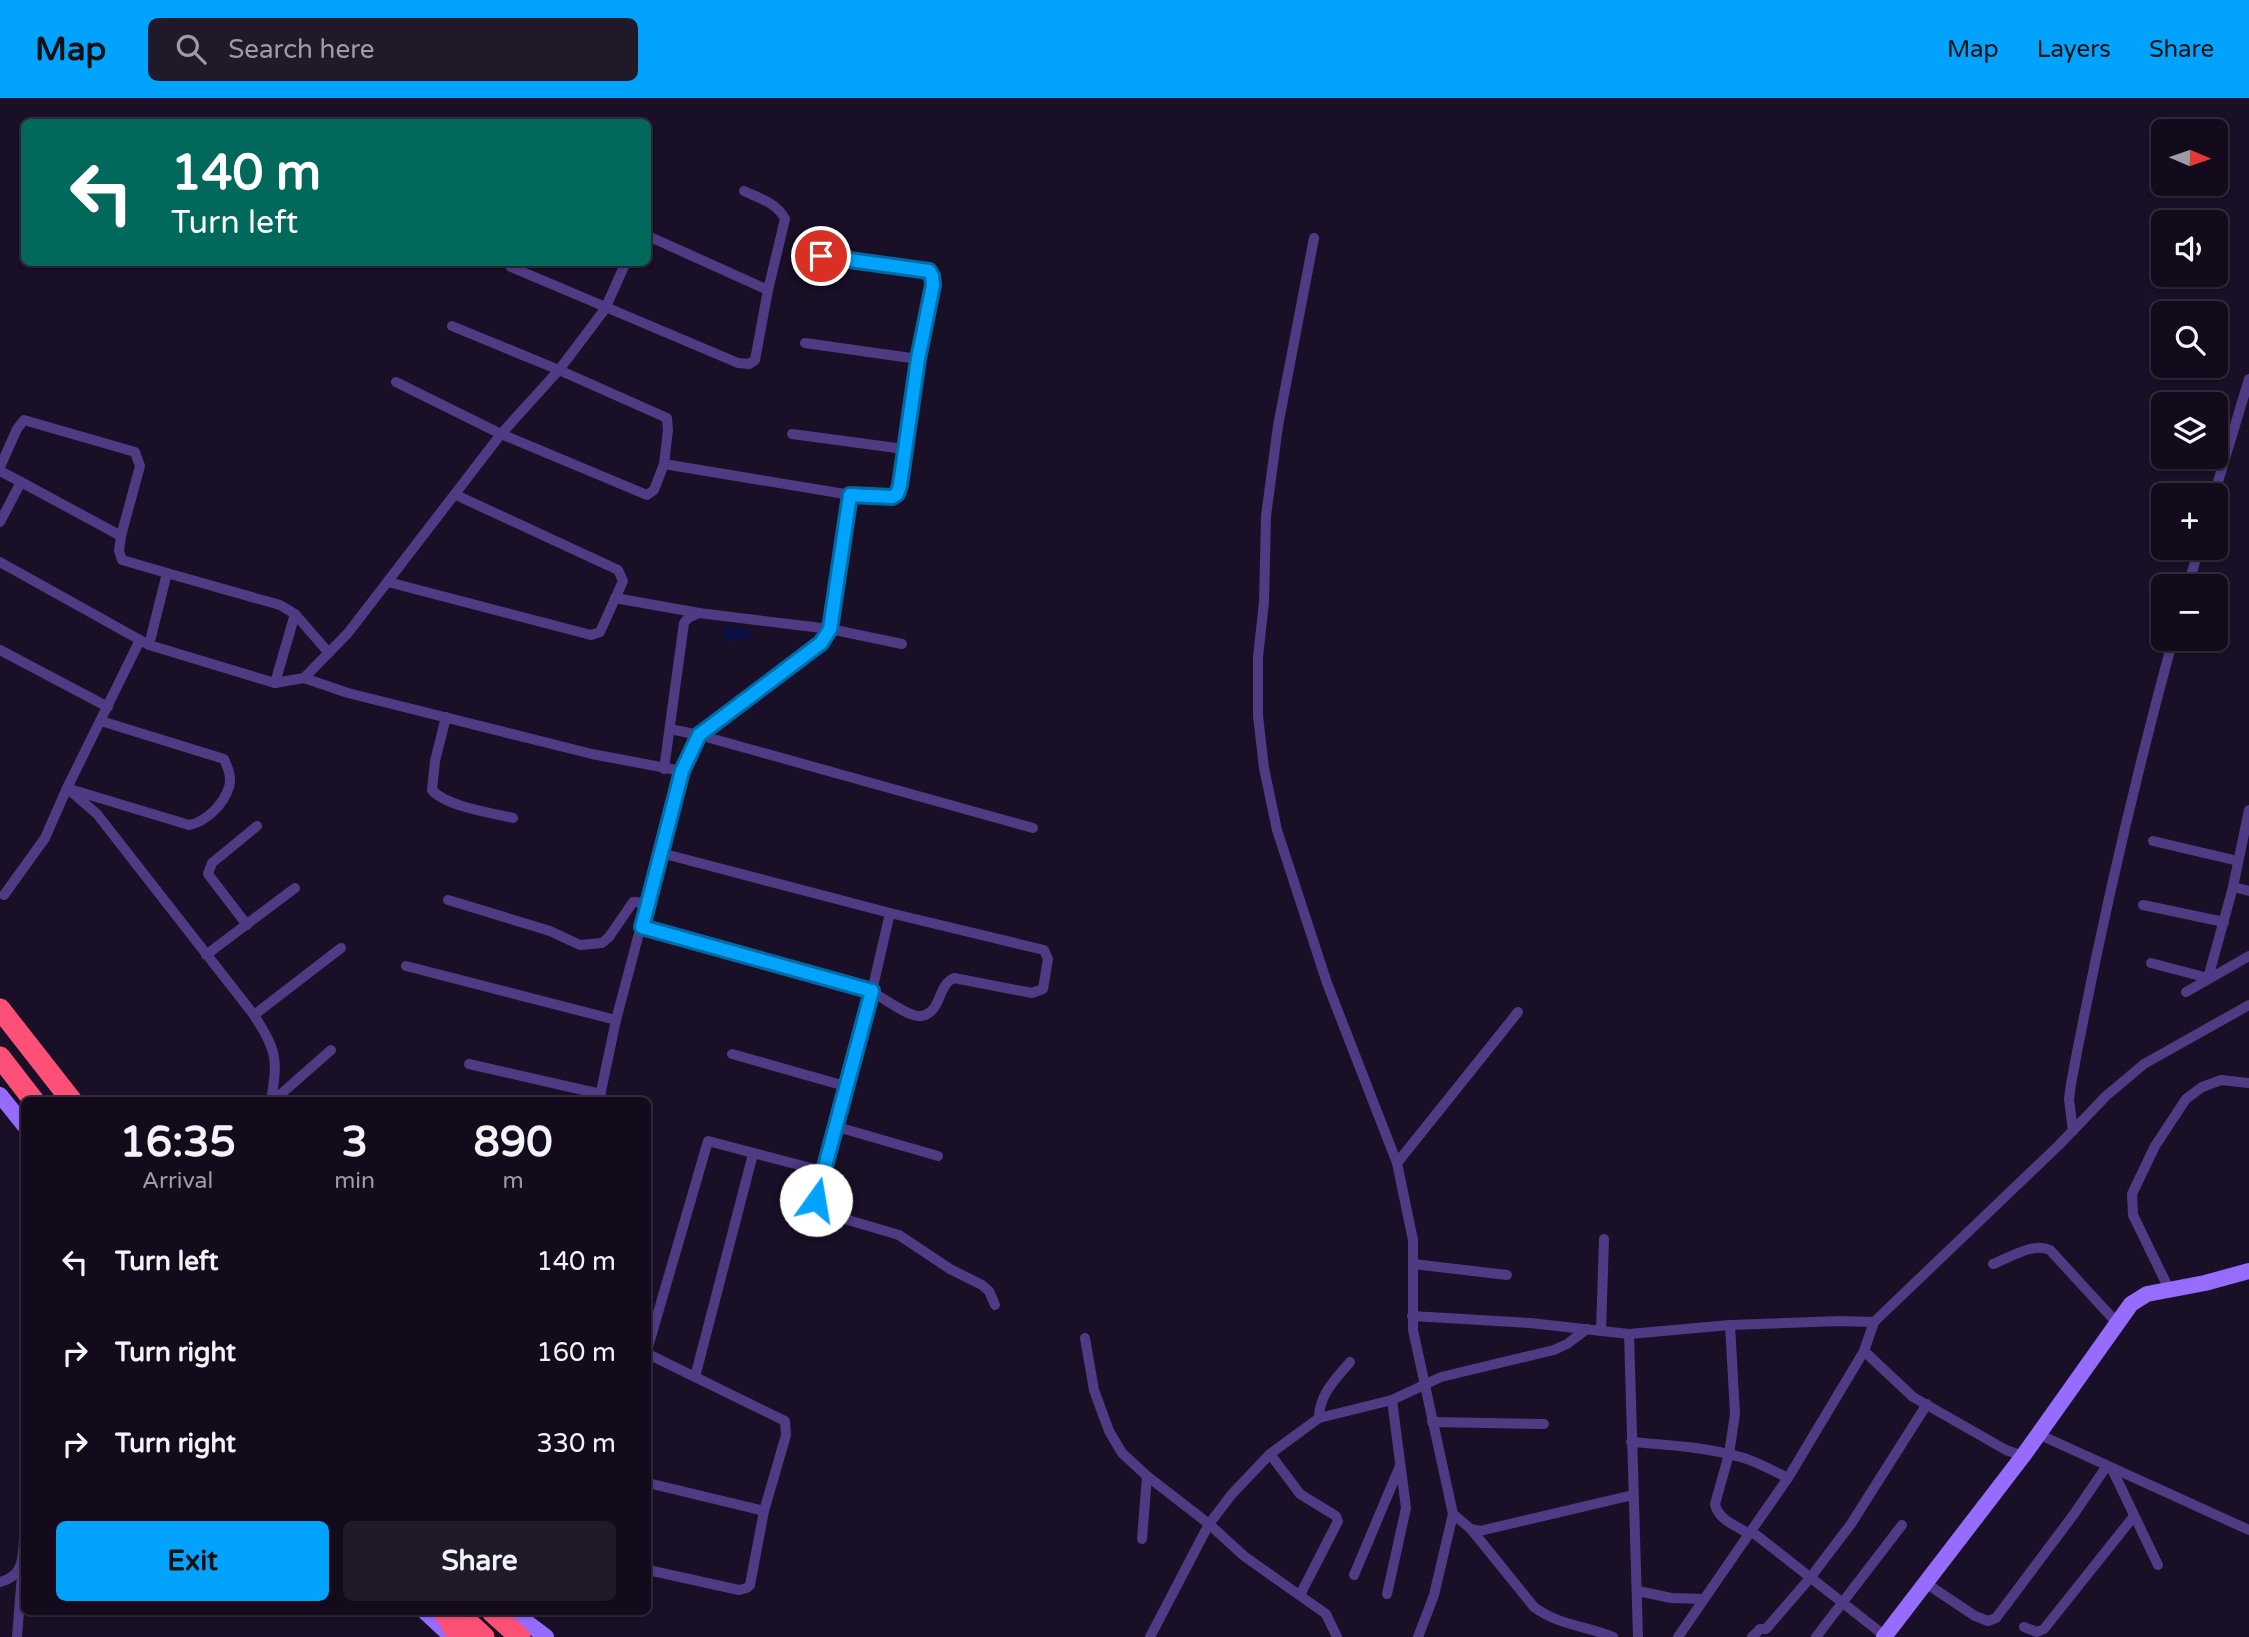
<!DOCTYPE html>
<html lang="en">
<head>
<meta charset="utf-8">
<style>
  body { margin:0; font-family:"Varela Round",sans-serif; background:#201929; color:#f1f3f6; height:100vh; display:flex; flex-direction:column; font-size:26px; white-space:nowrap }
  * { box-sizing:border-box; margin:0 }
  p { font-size:23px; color:#9d9ba3 }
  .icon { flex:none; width:38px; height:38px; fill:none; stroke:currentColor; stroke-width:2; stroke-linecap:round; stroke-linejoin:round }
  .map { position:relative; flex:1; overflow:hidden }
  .side { position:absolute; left:21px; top:999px; width:630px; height:518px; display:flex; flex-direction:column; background:#130b1c; border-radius:10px; box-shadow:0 2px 5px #0004,0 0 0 2px #322b3b }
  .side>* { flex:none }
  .guide { position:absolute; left:21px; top:21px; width:630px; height:147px; border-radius:10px; box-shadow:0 2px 5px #0004,0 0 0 2px #322b3b; background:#00695c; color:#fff; overflow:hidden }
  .needle { width:46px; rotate:92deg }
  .fabs { position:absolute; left:2151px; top:21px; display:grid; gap:14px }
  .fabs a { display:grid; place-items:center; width:77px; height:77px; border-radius:10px; background:#130b1c; box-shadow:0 2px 5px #0004,0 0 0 2px #322b3b; font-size:35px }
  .pin { position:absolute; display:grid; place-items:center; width:60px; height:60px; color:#fff; margin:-30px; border:4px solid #fff; border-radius:50%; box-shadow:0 2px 7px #0007 }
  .me { position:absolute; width:77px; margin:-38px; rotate:13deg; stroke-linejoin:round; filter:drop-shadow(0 0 5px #0008) }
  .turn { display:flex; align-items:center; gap:24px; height:147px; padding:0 35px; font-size:32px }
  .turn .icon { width:91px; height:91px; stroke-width:2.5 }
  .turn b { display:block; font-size:49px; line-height:60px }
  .eta { display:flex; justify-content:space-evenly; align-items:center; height:119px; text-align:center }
  .eta b { font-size:42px; font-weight:700; line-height:49px }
  .cta { display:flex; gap:14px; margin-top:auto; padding:14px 35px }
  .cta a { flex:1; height:80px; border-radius:10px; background:#02a3fd; color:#111; font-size:28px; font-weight:700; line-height:80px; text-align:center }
  .cta a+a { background:#201929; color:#f1f3f6 }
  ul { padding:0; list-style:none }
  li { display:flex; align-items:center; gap:21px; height:91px; padding:0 35px }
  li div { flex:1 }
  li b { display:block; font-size:26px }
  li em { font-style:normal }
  header { display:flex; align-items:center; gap:42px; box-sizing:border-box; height:98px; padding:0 35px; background:#02a3fd; color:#111 }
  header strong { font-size:33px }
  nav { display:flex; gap:38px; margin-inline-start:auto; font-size:24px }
  .search { width:490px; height:63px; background:#201929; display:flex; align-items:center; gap:18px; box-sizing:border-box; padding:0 24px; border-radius:10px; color:#9d9ba3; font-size:26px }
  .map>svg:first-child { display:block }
  .water { fill:#0a1044 }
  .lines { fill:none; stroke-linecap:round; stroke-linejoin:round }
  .street { stroke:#503a84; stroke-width:10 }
  .secondary { stroke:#956cfe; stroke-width:16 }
  .highway { stroke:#fe5077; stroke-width:21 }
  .route-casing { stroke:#016aa4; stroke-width:18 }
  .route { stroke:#02a3fd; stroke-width:12 }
</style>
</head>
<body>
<header>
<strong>Map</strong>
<div class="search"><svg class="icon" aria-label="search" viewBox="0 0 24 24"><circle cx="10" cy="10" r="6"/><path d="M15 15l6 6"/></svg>Search here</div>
<nav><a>Map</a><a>Layers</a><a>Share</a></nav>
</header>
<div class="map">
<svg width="2249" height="1539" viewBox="0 0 2249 1539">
  <rect width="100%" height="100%" fill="#190f26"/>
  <polygon class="water" points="726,528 751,531 749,540 731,543 723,542"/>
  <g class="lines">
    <g class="street">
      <path d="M 648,138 L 768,192 L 785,121 C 777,105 759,100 744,93"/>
      <polyline points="1314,140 1278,328 1266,418 1264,504 1258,559 1258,618 1264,670 1277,732 1327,885 1397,1065"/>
      <polyline points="626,164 605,211 559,272 667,320 668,332 664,366 851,397"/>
      <polyline points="511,169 738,265 749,266 755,262 768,192"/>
      <polyline points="452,228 559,272 501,336 647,397 654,392 664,366"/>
      <polyline points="805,245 918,261"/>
      <polyline points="792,336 904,351"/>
      <polyline points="0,369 17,331 24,322 135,354 140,368 121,438"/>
      <polyline points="0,373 21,384"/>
      <polyline points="2214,397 2249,281"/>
      <polyline points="0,424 21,384 121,438 119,453 122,462 167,475 149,547"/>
      <polyline points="0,464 140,542"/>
      <polyline points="167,475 280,507 295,516 329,555"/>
      <polyline points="388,484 591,537 600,534 623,483 618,472 456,397"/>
      <polyline points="2188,488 2199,450"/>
      <polyline points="615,500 699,515"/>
      <polyline points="0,552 108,609"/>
      <polyline points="304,580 348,535 501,336 396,284"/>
      <polyline points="275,585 295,516"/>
      <path d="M 446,619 L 435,663 L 432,692 C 445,708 492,715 513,720"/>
      <polyline points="670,631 699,637 1033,730"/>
      <polyline points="664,671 684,525 688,520 699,515 830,531 902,546"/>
      <path d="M 67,690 L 97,716 L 254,917 C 277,954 278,960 271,1003"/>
      <path d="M 73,692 L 189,727 C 206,724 224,706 229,689 C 232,679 228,670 224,661 L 101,623"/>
      <polyline points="2249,712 2233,789 2249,793"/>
      <polyline points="2153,743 2238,763"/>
      <polyline points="661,755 890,815 872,893 822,1073 816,1109 821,1114 899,1137 950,1171 982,1187 989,1193 995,1207"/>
      <polyline points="4,797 45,740 67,690 140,542 149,547 275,585 304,580 348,595 592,656 682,673"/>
      <polyline points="448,802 550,833 580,847 602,845 609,839 633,804 648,805"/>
      <polyline points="2143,807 2224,824"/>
      <polyline points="247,827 208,776 212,765 257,728"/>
      <path d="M 642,829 C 716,850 790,870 864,891 C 880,895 907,920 921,918 C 942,915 937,887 954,880 L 1032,895 L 1043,891 L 1048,861 L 1044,852 L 890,815"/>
      <polyline points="206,857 295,790"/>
      <polyline points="2151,865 2208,880 2233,789"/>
      <polyline points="406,868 616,922"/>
      <polyline points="2186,894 2249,858"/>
      <polyline points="254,917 341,850"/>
      <polyline points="732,956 845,988"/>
      <polyline points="469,966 601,996"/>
      <polyline points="273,1003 331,952"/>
      <polyline points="599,1003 616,922 682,673 699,637 821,545 830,531 851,397 892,399 897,396 900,387 918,261 933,187 932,178 929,173 821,158"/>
      <polyline points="834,1028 938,1058"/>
      <path d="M 2073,1033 L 2069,1001 L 2071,986 C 2099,836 2133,688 2173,541"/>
      <polyline points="1413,1166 1507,1177"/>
      <path d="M 1993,1166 C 2009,1160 2033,1144 2050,1152 L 2117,1225"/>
      <polyline points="2169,1191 2133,1117 2132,1096 2155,1048 2186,1001 2202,989 2221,982 2249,985"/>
      <polyline points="1412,1218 1530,1225 1629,1236 1730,1227 1840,1223 1874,1224"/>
      <path d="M 1730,1227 L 1735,1316 L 1729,1356 L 1715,1406 C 1718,1422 1737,1428 1749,1436"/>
      <polyline points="1601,1233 1604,1141"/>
      <polyline points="1629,1236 1638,1539"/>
      <polyline points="1085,1240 1094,1292 1109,1333 1122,1355 1147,1378 1209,1426 1244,1458 1326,1516 1337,1539"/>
      <polyline points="648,1249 708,1043 822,1073"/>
      <polyline points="1864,1253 1913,1299 2006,1352 2023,1358"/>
      <polyline points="648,1256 695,1279 753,1056"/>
      <path d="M 1319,1320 C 1319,1296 1336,1281 1350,1264"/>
      <polyline points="1432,1324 1544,1326"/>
      <polyline points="2038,1336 2249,1432"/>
      <path d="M 1631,1344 C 1669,1347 1707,1349 1744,1360 C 1759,1365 1774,1373 1788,1380"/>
      <polyline points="1270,1356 1300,1396 1336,1418 1338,1423 1300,1497"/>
      <polyline points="2112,1371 2158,1467"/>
      <polyline points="648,1385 764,1413"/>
      <polyline points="1453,1416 1471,1431 1480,1433 1633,1397"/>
      <path d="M 1471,1431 L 1534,1509 C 1558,1527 1586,1528 1613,1539"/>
      <polyline points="1142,1441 1147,1378"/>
      <polyline points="648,1472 739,1492 747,1490 750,1487 764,1413 786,1337 785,1323 695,1279"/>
      <polyline points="1354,1477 1400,1368"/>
      <path d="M 0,1484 C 23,1478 23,1461 24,1440"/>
      <polyline points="1927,1486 1975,1518 1988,1523 1996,1520 2074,1416 2106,1369"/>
      <polyline points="1638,1493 1671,1500 1703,1501"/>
      <polyline points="1387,1496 1406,1410 1392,1302"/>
      <polyline points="2024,1529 2037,1534 2044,1531 2134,1418"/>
      <polyline points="1885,1538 1751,1433 1788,1380 1864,1253 1874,1224 2059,1047 2106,998 2144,966 2249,907"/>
      <polyline points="17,1539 23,1464"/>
      <polyline points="1150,1539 1209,1426 1232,1396 1270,1356 1319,1320 1392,1302 1441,1279 1554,1252 1567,1246 1587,1231"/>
      <polyline points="1418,1539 1434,1497 1453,1416 1413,1232 1413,1142 1397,1065 1518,914"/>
      <polyline points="1678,1539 1751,1433"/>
      <polyline points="1752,1539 1760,1531 1766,1531 1810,1480 1851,1426 1927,1306"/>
      <polyline points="1816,1539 1902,1427"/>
    </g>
    <g class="secondary">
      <polyline points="0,997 24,1027"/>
      <polyline points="425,1514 452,1539"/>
      <polyline points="513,1514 546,1539"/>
      <polyline points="1884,1539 2023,1358 2131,1206 2147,1196 2205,1185 2249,1173"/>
    </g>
    <g class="highway">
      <polyline points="0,911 72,1003"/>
      <polyline points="0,959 34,1003"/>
      <polyline points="444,1514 459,1539"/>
      <polyline points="457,1514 484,1539"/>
      <polyline points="492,1514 520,1539"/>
    </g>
  </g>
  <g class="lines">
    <defs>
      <polyline id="route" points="816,1102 872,893 642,829 682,673 699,637 821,545 830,531 850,397 892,399 897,396 900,387 918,261 933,187 932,178 929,173 821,158"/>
    </defs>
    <use href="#route" class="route-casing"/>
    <use href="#route" class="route"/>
  </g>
</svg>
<div class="fabs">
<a><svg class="needle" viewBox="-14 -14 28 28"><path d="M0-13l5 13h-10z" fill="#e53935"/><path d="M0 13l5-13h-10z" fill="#9d9ba3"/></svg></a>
<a><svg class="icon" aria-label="sound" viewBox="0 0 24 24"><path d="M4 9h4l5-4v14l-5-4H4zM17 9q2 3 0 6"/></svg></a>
<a><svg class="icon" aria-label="search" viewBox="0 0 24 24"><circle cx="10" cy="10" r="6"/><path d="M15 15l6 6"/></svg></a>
<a><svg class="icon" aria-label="layers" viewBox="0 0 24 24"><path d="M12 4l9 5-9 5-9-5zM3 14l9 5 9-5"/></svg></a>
<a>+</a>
<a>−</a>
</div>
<div class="pin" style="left:821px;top:158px;background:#d93025"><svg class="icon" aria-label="arrive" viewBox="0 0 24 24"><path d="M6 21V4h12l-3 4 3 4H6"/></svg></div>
<svg class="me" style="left:816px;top:1102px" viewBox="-20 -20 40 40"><circle r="19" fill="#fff"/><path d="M0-13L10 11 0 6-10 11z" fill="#02a3fd"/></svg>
<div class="guide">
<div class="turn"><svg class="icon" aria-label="left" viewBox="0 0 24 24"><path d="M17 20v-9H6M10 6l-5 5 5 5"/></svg><div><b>140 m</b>Turn left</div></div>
</div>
<section class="side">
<div class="eta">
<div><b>16:35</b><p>Arrival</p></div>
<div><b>3</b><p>min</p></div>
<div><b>890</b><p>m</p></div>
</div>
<ul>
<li><svg class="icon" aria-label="left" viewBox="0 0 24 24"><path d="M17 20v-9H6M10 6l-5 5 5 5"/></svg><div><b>Turn left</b></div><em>140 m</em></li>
<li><svg class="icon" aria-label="right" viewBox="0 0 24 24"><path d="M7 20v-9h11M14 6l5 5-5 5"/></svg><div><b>Turn right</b></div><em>160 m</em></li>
<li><svg class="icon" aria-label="right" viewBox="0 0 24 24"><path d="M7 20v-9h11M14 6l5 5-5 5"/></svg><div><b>Turn right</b></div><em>330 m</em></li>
</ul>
<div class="cta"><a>Exit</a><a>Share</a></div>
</section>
</div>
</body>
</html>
